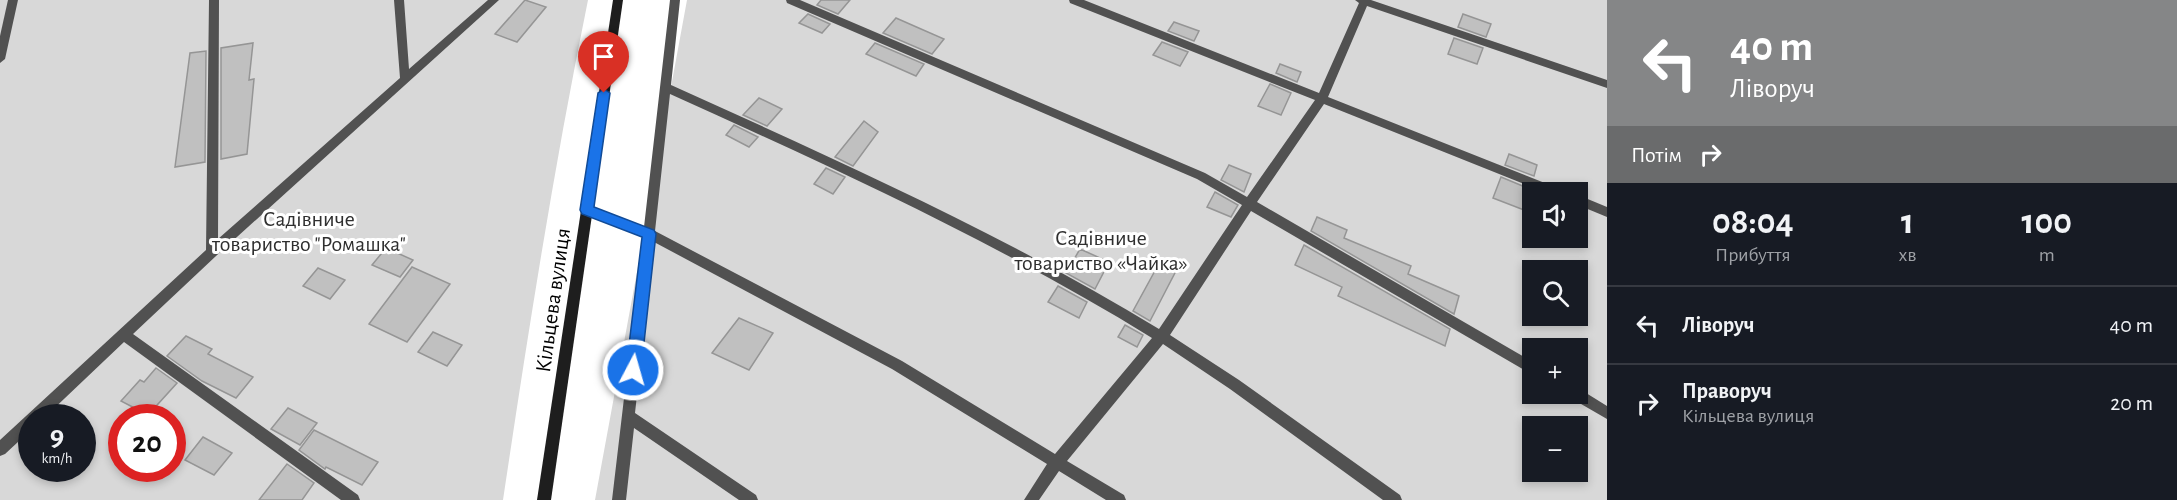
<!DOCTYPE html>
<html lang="uk">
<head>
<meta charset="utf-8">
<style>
  body { margin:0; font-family:"Alegreya Sans",sans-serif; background:#242831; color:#f1f3f6; height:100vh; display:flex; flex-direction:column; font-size:22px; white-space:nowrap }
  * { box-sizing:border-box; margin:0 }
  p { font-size:20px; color:#9ea1a6 }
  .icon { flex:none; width:33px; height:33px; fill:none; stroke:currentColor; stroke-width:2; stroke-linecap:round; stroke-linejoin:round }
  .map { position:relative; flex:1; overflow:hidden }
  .drawer { display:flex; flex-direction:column; background:#171b24; width:570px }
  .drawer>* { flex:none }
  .guide { background:#858687; color:#fff; overflow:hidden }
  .controls { position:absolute; left:1522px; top:182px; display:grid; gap:12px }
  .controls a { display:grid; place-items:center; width:66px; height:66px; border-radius:0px; background:#171b24; box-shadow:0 3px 9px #0003; font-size:30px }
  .speed { position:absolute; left:18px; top:404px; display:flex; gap:12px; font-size:30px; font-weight:700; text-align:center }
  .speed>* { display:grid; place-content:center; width:78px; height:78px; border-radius:50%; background:#171b24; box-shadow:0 3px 9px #0003; line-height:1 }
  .speed small { font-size:15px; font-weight:400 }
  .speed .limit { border:9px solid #d22; background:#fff; color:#111 }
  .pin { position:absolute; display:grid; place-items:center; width:51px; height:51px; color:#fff; margin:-62px -26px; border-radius:50% 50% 50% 0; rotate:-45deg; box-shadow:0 0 6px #0007 }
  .pin .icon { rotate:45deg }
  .me { position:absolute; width:66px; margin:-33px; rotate:6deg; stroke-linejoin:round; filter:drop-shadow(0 0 4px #0008) }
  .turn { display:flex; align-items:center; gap:21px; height:126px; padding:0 24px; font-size:27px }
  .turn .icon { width:78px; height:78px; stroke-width:2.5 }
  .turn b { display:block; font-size:42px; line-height:51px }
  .then { display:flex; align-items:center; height:57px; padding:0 24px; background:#0003; gap:12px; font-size:22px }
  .eta { display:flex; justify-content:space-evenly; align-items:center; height:102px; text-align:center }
  .eta b { font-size:36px; font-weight:700; line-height:42px }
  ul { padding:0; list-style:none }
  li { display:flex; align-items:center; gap:18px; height:78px; padding:0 24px; border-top:2px solid #363941 }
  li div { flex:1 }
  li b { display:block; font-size:22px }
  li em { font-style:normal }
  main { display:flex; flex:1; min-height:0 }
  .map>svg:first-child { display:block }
  .green { fill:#d8d8d8; fill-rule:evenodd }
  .building { fill:#c0c0c0; stroke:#959595; stroke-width:1.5 }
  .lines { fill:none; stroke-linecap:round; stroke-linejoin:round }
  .service { fill:#515151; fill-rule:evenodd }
  .secondary { fill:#1e1e1e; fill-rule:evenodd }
  .route { fill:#1a73e8; stroke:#114b97; stroke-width:1.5 }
  .labels { text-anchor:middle; stroke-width:6; stroke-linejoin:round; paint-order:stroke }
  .park-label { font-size:22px; fill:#2f2f2f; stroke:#fff }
  .street-label { font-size:22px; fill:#000; stroke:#fff }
</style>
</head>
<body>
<main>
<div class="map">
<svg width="1607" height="500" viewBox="0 0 1607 500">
  <rect width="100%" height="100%" fill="#fff"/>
  <g class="green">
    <path d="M 0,0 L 588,0 C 554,166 528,333 503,500 L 0,500 ZM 32,417 L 82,417 L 82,468 L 32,468 ZM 122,417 L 172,417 L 172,468 L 122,468 Z"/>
    <path d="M 687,0 L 1607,0 L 1607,500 L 595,500 ZM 1533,192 L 1578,192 L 1578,237 L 1533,237 ZM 1533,270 L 1578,270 L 1578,315 L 1533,315 ZM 1533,348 L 1578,348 L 1578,393 L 1533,393 ZM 1533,426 L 1578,426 L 1578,471 L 1533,471 Z"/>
  </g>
  <g class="building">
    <polygon points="525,0 546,7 517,42 495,34"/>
    <polygon points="821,0 850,0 838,14 817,5"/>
    <polygon points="808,14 830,24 822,33 799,23"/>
    <polygon points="1463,14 1491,24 1486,37 1458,27"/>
    <polygon points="896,18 921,29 944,39 932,54 883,33"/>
    <polygon points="1174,22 1199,31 1194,41 1168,31"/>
    <polygon points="1454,38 1483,48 1477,64 1448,54"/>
    <polygon points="1162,42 1188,52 1180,66 1153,55"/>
    <polygon points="253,43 249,80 254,79 247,154 221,159 221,48"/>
    <polygon points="875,43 924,64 916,76 866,54"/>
    <polygon points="206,51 205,162 175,167 190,53"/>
    <polygon points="1280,64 1301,72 1297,82 1276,73"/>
    <polygon points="1270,84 1291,93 1281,115 1258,106"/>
    <polygon points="759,98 782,109 767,126 743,115"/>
    <polygon points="864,121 878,132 853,166 835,157"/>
    <polygon points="734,125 758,137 749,147 726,135"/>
    <polygon points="1509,154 1537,165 1534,176 1505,165"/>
    <polygon points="1229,165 1251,174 1244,192 1221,180"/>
    <polygon points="826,168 845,177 833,194 814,184"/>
    <polygon points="1501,177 1530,189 1524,210 1493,198"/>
    <polygon points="1215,192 1238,205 1231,217 1207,207"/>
    <polygon points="1317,217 1347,230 1344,238 1411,266 1408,274 1459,296 1454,314 1311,231"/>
    <polygon points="1304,245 1450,329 1445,346 1338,296 1342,287 1295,265"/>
    <polygon points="386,248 413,260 400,277 372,265"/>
    <polygon points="1080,249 1109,262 1095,289 1066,273"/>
    <polygon points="1162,258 1178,267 1150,321 1133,311"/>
    <polygon points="412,267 450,284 407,342 369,324"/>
    <polygon points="318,268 345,280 330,299 303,286"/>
    <polygon points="1058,286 1087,302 1079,318 1048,302"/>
    <polygon points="739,318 773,333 749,370 712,353"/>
    <polygon points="1125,325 1143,335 1137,347 1118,337"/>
    <polygon points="433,332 462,345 447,366 418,352"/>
    <polygon points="186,336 212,349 208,354 253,377 236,398 202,381 167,356"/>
    <polygon points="156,368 177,383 148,415 121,401 140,380 144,382"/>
    <polygon points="288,408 317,423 300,445 271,429"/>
    <polygon points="314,430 378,462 362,485 326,467 325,469 299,450"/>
    <polygon points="203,437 232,453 214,475 185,460"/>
    <polygon points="287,464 314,483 302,500 259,500"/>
  </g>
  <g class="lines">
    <g class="service">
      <polygon points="8,0 18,0 5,59 0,63 0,36"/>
      <polygon points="209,0 219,0 218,239 400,78 394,0 404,0 409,69 488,0 499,0 216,256 133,334 358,495 360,500 341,500 124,342 45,417 32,417 32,429 5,454 0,456 0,440 206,250"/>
      <path d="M 670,0 L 680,0 L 671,85 C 837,160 1003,234 1159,329 L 1242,205 L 1197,179 L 787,3 L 786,0 L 800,0 L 1205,173 L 1247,197 L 1315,100 L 1070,3 L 1069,0 L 1084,0 L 1319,93 L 1359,3 L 1355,0 L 1371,0 L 1607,80 L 1607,88 L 1367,6 L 1328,97 L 1560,189 L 1562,192 L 1544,192 L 1324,104 L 1257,202 L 1533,362 L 1533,375 L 1251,211 L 1170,335 L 1239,380 L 1400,495 L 1402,500 L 1383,500 L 1230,389 L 1163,344 L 1067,461 L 1124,495 L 1126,500 L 1106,500 L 1059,471 L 1039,500 L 1024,500 L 1047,464 L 892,369 L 654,242 L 635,413 L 756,495 L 758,500 L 739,500 L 634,428 L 626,500 L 612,500 L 643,237 L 583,213 L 581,210 L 583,207 L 587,205 L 644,227 ZM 670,94 C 834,168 998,243 1152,338 L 1055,454 L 902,361 L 655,231 Z"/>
      <polygon points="1578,195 1607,207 1607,217 1578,205"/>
      <polygon points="1578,388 1607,406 1607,419 1569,397 1567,393 1578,393"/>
    </g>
    <polygon class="secondary" points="613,0 623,0 551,500 537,500"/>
  </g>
  <polygon class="route" points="604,89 610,93 594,207 654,230 656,234 641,370 639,375 633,377 628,375 626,370 642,237 582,214 580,210 598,93"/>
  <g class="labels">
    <g class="park-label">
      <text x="309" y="226">Садівниче<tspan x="309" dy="25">товариство "Ромашка"</tspan></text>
      <text x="1101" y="245">Садівниче<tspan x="1101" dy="25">товариство «Чайка»</tspan></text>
    </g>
    <g class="street-label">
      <text transform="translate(552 300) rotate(-82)" y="8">Кільцева вулиця</text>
    </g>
  </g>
</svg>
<div class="controls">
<a><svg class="icon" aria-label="sound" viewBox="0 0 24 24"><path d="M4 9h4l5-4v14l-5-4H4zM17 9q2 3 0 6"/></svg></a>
<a><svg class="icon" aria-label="search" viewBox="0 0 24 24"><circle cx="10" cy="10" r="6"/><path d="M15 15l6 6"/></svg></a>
<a>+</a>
<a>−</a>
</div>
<div class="speed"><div>9<small>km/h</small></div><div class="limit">20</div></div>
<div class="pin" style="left:604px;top:93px;background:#d93025"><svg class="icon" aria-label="arrive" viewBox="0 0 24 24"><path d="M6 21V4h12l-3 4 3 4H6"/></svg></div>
<svg class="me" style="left:633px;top:370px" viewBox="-20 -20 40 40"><circle r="17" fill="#1a73e8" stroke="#fff" stroke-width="3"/><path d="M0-11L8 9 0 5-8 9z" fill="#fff"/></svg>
</div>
<section class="drawer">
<div class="guide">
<div class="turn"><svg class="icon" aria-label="left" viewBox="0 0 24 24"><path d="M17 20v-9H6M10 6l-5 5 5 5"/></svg><div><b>40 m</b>Ліворуч</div></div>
<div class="then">Потім<svg class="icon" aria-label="right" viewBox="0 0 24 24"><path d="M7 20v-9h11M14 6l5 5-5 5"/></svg></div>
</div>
<div class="eta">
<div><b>08:04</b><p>Прибуття</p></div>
<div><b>1</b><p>хв</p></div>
<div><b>100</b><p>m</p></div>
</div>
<ul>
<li><svg class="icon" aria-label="left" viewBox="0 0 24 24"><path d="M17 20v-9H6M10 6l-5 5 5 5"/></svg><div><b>Ліворуч</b></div><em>40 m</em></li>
<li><svg class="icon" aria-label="right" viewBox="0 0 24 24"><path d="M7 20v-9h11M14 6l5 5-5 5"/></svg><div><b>Праворуч</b><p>Кільцева вулиця</p></div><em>20 m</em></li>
</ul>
</section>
</main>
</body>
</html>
